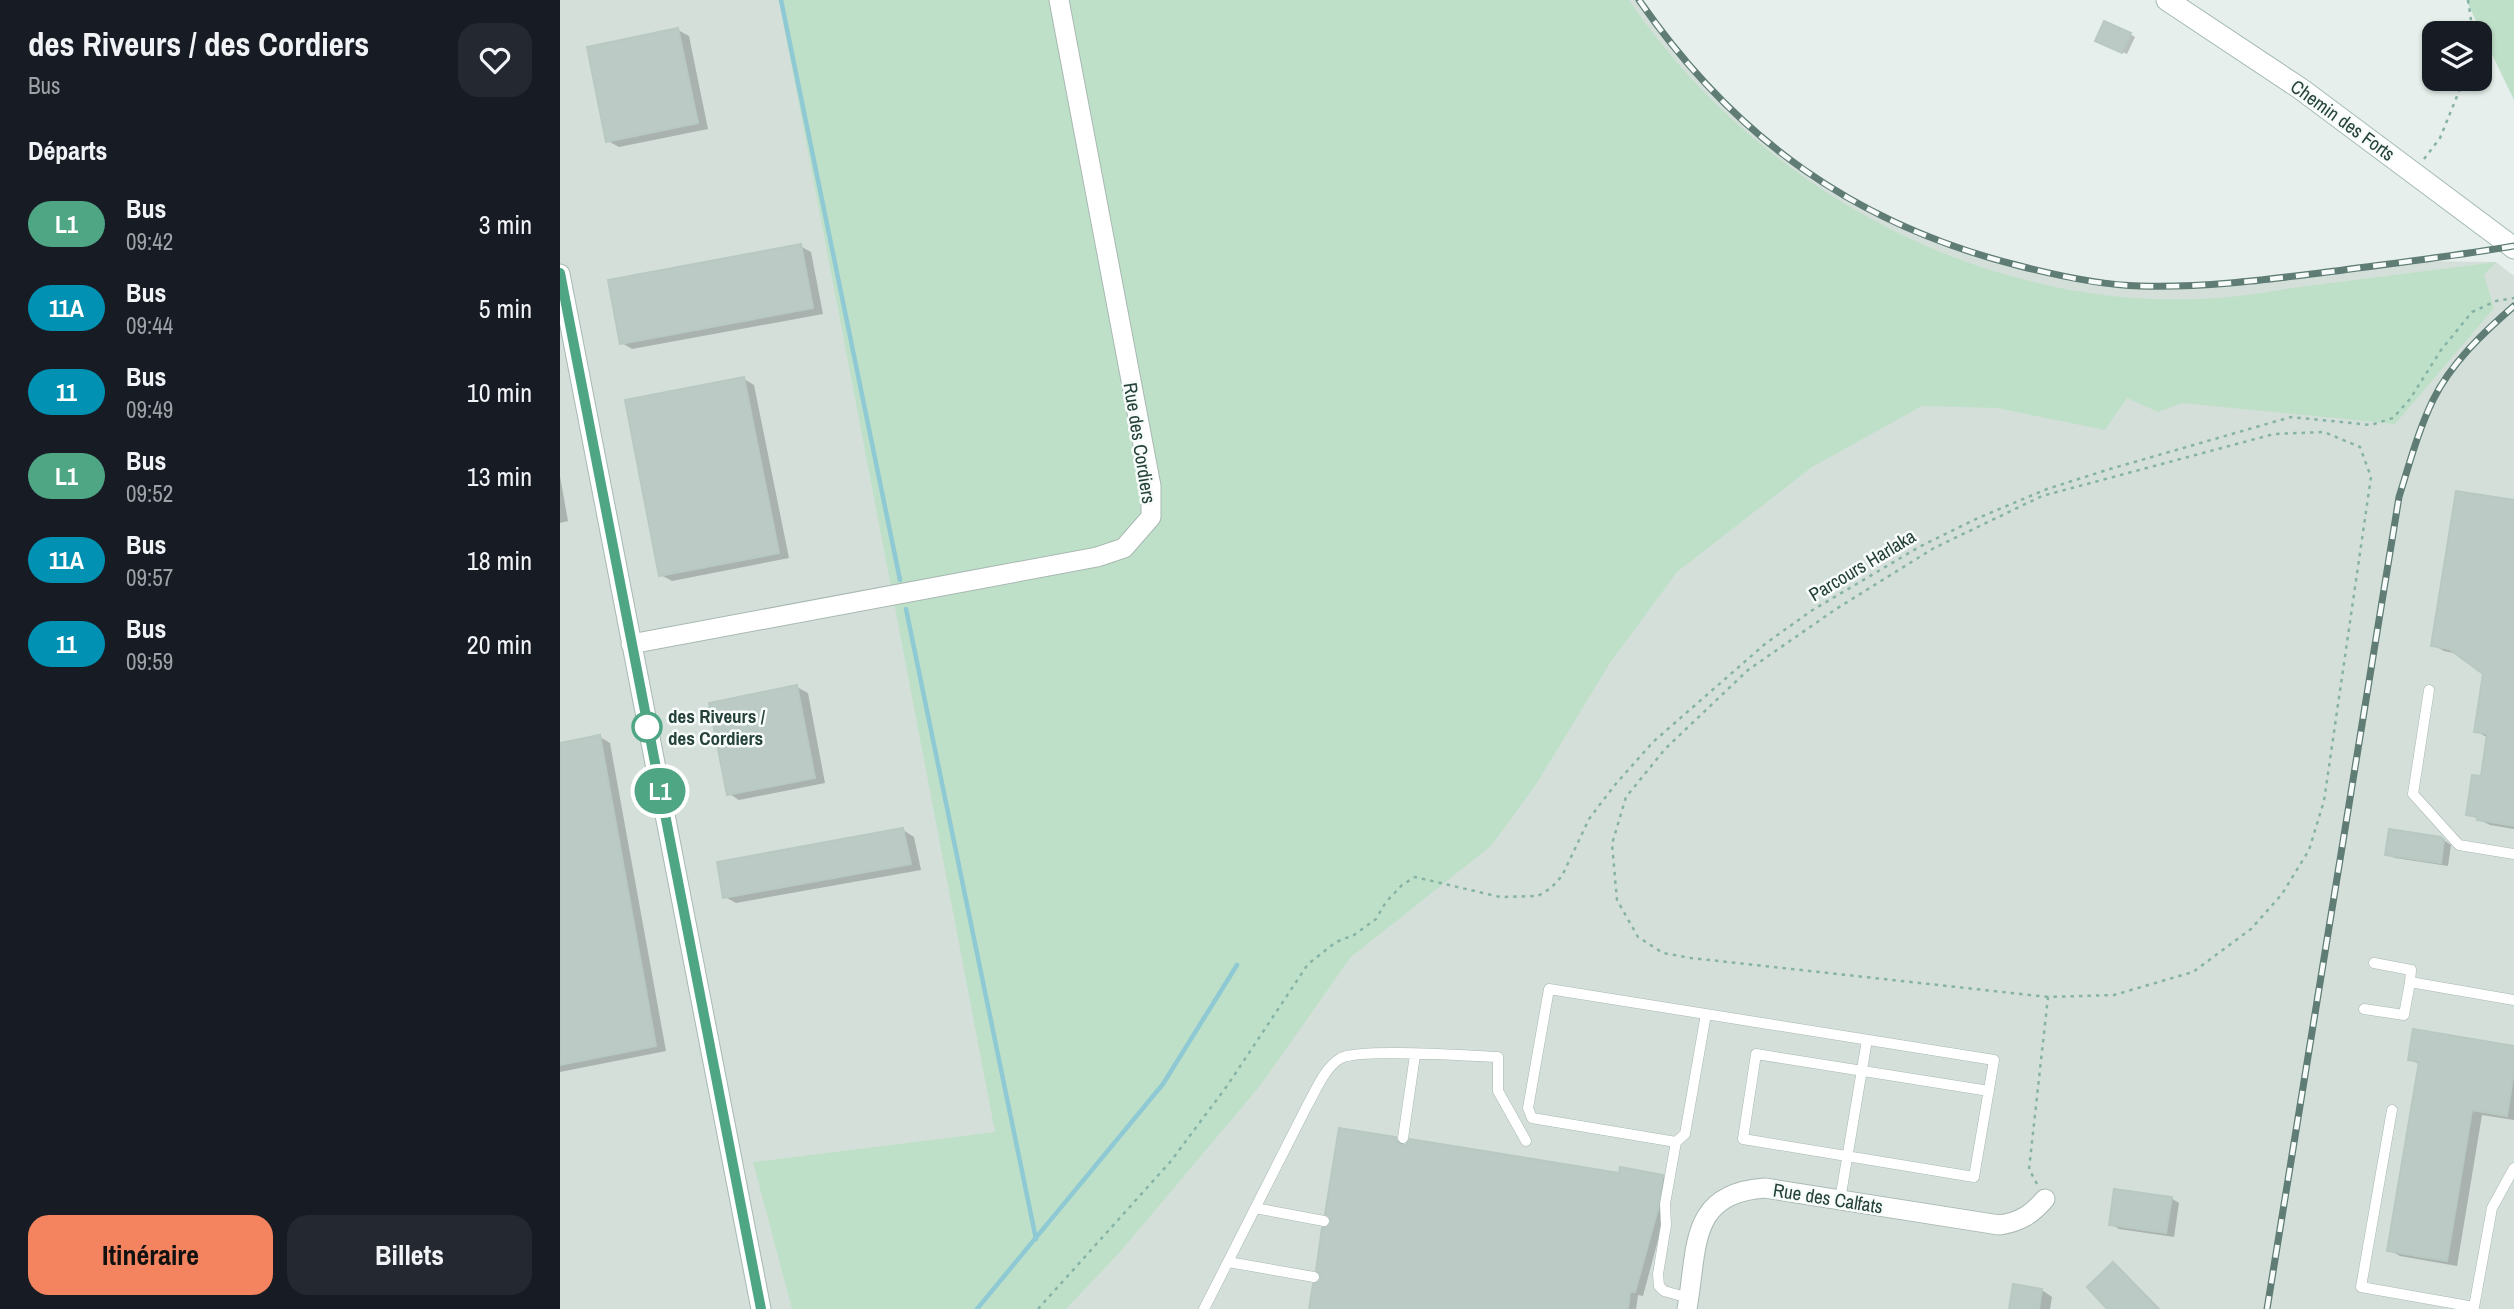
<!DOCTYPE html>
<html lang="fr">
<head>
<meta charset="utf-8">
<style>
  body { margin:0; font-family:"Archivo Narrow",sans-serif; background:#242831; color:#f1f3f6; height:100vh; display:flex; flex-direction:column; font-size:26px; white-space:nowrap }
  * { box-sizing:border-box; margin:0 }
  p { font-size:23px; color:#9ea1a6 }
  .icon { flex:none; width:38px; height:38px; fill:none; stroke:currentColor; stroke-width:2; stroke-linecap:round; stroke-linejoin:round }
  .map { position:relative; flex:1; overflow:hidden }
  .drawer { display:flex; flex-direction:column; background:#171b24; width:560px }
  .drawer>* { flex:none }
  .badge { padding:0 14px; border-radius:23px; font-size:24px; line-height:46px }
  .fabs { position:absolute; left:1862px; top:21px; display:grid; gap:14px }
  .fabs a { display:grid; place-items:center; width:70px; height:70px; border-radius:14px; background:#171b24; box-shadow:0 2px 5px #0004; font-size:35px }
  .map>.badge { position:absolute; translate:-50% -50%; box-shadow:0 0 0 4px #fff }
  h2 { padding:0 28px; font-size:26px; line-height:63px }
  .round { display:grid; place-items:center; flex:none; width:74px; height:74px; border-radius:21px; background:#242831 }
  .overview { display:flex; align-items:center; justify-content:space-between; height:119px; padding:0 28px }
  h1 { font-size:33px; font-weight:800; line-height:52px }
  .cta { display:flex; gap:14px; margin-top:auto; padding:14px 28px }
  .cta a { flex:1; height:80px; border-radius:21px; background:#f4845f; color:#111; font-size:28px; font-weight:800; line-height:80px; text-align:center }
  .cta a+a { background:#242831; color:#f1f3f6 }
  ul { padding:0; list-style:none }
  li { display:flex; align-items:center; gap:21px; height:84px; padding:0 28px }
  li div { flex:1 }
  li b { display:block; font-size:26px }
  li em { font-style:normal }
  li .badge { min-width:77px; font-weight:700; text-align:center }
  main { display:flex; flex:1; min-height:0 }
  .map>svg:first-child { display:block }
  .built { fill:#d4dfda }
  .green { fill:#bfe0c8 }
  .shadow { fill:#0003 }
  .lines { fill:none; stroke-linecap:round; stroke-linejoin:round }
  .stream { stroke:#8ec9d4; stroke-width:4.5 }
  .building { fill:#bbcac4; stroke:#b8c9c2; stroke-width:2 }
  .lane-casing { stroke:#a8b8b2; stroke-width:11 }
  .street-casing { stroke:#a8b8b2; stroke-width:21 }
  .secondary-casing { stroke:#a4bbb3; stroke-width:23 }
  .path { stroke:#86b3a5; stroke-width:2.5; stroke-dasharray:3.5 5; stroke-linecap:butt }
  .lane { stroke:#fff; stroke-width:10 }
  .street { stroke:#fff; stroke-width:19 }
  .secondary { stroke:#fff; stroke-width:21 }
  .rail-casing { stroke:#5f7d75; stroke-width:7 }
  .rail { stroke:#f7fbf9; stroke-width:4.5; stroke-dasharray:13; stroke-linecap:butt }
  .line-casing { stroke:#fff; stroke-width:16 }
  .line { stroke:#4ea685; stroke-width:10 }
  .stop-dot { fill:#fff; stroke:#4ea685; stroke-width:3.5 }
  .labels { text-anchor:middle; stroke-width:5; stroke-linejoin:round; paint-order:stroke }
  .street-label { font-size:19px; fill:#24423a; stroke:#f7fbf9 }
  .stop-label { font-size:19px; font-weight:bold; fill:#24423a; stroke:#f7fbf9; text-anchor:start }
</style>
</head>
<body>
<main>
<section class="drawer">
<div class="overview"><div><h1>des Riveurs / des Cordiers</h1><p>Bus</p></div><a class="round"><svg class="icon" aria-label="heart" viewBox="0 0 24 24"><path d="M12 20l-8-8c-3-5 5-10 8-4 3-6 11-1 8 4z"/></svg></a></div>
<h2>Départs</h2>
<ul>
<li><span class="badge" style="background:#4ea685;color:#fff">L1</span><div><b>Bus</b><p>09:42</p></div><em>3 min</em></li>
<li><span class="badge" style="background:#0091b3;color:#fff">11A</span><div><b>Bus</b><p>09:44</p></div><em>5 min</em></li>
<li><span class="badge" style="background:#0091b3;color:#fff">11</span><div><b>Bus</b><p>09:49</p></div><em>10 min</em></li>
<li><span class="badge" style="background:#4ea685;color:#fff">L1</span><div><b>Bus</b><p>09:52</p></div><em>13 min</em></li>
<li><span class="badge" style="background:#0091b3;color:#fff">11A</span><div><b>Bus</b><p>09:57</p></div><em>18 min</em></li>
<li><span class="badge" style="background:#0091b3;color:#fff">11</span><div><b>Bus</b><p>09:59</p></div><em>20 min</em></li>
</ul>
<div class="cta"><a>Itinéraire</a><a>Billets</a></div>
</section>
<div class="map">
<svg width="1954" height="1309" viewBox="0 0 1954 1309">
  <rect width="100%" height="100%" fill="#e6efeb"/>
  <path class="built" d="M0,0H1079L1102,33L1134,73L1170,110L1234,164L1275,191L1316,214L1366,237L1421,257L1532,281L1579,286L1640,285L1704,280L1847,261L1936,262L1954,276V1309H0Z"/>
  <path class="green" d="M219,0H1069C1198,189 1425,314 1657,298C1687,296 1717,290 1747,286C1810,278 1873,270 1936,262L1924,275L1934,308L1835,424L1622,403L1598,412L1567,398L1545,430L1437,408L1362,406L1252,467L1117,572L1050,663L975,786L931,846L791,957L699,1087L560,1252L506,1309H232L193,1162L435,1132Z
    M1906,0H1954V100Z"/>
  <path class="shadow" d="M118,30L129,36L148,129L59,147L48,141Z
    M1570,34L1575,37L1567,54L1542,43Z
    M240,246L251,252L263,314L72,349L62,343Z
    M184,379L194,385L229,558L112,581L101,575Z
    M0,476L8,521L0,523Z
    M1954,502V829L1930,825L1908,814L1922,778L1928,738L1916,731L1925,673L1898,654L1884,651L1873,645Z
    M237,687L248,693L265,783L179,800L168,793Z
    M40,737L50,743L106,1051L0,1072V745Z
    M343,830L354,837L361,870L176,903L165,897Z
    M1881,838L1891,845L1888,866L1835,858L1827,854Z
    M1954,1048V1120L1922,1115L1897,1266L1840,1256L1829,1250L1860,1065L1850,1059Z
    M835,1139L843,1143L844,1147L1061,1175L1102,1176L1110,1181L1105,1214L1083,1296L1078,1295L1076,1309H751L760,1284L770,1228Z
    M1611,1198L1619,1203L1614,1237L1559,1229L1551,1224Z
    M1553,1264L1561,1269L1600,1309H1550Z
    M1482,1290L1492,1297L1490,1309H1451Z"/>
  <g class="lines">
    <path class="stream" d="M221,0L340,580
      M346,609L476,1239
      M417,1309L603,1084L677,965"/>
  </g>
  <path class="building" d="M1544,21L1571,33L1562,53L1535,41Z
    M118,28L138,123L46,142L27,47Z
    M241,244L253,308L60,344L48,280Z
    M184,377L219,553L99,576L65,400Z
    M1896,491L1954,500V826L1917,820L1918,817L1906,815L1912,775L1921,776L1927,734L1914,732L1923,674L1889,649L1871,646Z
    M237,685L255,778L167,795L149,703Z
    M40,735L96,1046L0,1065V743Z
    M343,828L351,864L163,898L157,862Z
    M1829,829L1881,837L1884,840L1881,863L1825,855Z
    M1853,1029L1954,1046V1071L1947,1116L1912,1110L1887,1261L1827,1251L1859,1062L1848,1060Z
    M779,1128L836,1137V1141L841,1145H846L850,1139L1059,1173L1060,1167L1103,1175L1098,1209L1075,1292H1070L1068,1309H749L753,1284L759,1282L761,1278L756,1270L762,1228L769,1226L771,1222L769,1216L765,1214Z
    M1554,1189L1612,1197L1606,1233L1549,1225Z
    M1553,1262L1598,1309H1547L1527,1287Z
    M1453,1284L1482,1289L1479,1309H1449Z"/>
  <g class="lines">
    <defs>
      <path id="lane" d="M1869,690L1853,794L1899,845L1954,854
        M1814,963L1851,970L1850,982
        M1804,1009L1844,1015L1850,982L1954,1000
        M1832,1110L1801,1287L1914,1307L1932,1208L1954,1168
        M843,1138L855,1055
        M1116,1142L1125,1134L1146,1014
        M1280,1200L1307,1040
        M695,1208L764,1221
        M668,1262L754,1277
        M1129,1298L1104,1291L1099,1286L1098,1274L1106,1225L1105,1204L1116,1142L972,1118L968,1108L989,989L1434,1060L1414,1177L1183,1139L1196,1054L1429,1091
        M644,1309L747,1106C756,1090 765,1067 781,1058C800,1048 910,1056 938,1057V1091L966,1141"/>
      <path id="street" d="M0,274L201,1309
        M71,644L537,557L564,548L591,517V486L499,0
        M1127,1309C1138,1248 1128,1193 1205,1188L1439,1225C1460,1222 1471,1215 1485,1199"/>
      <path id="secondary" d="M1607,0L1741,89L1954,248"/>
    </defs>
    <use href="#lane" class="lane-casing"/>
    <use href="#street" class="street-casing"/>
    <use href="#secondary" class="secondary-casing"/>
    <path class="path" d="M1908,0L1911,20L1910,33
      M1864,159L1880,138L1904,79
      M1477,1184L1469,1169L1488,997L1554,995L1633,972L1691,929L1722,894L1749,850L1764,801L1811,477L1800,447L1764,432L1714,434L1482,496L1374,548L1276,609L1188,670L1105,749L1066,797L1052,844L1057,900L1078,937L1103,953L1131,958L1488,997
      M478,1309L611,1161L667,1086L748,964L776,942L794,935L816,919L826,902L842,885L855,877L940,897L978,896L991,888L1002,876L1029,819L1054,786L1093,742L1205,644L1251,611L1359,547L1418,518L1487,489L1550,469L1731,417L1811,425L1833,418L1850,399L1881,350L1912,312L1936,301L1954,298"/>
    <use href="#lane" class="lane"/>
    <use href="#street" class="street"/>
    <use href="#secondary" class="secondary"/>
    <defs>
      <path id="rail" d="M1079,0C1175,139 1296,225 1460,266C1499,276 1540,285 1580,286C1646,288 1711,279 1776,271C1835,263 1895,256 1954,246
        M1707,1309L1839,497C1849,465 1858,431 1873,400C1891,363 1924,332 1954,306"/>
    </defs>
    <use href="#rail" class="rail-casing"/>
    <use href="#rail" class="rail"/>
  </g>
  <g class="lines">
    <defs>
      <path id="line" d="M0,273L201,1309"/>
    </defs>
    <use href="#line" class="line-casing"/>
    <use href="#line" class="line"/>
  </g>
  <circle class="stop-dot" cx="87" cy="727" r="14"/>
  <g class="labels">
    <g class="street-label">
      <text transform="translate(1783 120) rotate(36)" y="7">Chemin des Forts</text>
      <text transform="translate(580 443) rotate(81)" y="7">Rue des Cordiers</text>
      <text transform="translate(1302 565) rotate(-31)" y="7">Parcours Harlaka</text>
      <text transform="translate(1268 1198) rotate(9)" y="7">Rue des Calfats</text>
    </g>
    <g class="stop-label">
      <text x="108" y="723">des Riveurs /<tspan x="108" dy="22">des Cordiers</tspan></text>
    </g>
  </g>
</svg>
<div class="fabs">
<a><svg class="icon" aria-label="layers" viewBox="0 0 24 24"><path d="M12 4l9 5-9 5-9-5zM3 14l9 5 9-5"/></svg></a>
</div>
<b class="badge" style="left:100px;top:791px;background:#4ea685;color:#fff">L1</b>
</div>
</main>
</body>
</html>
